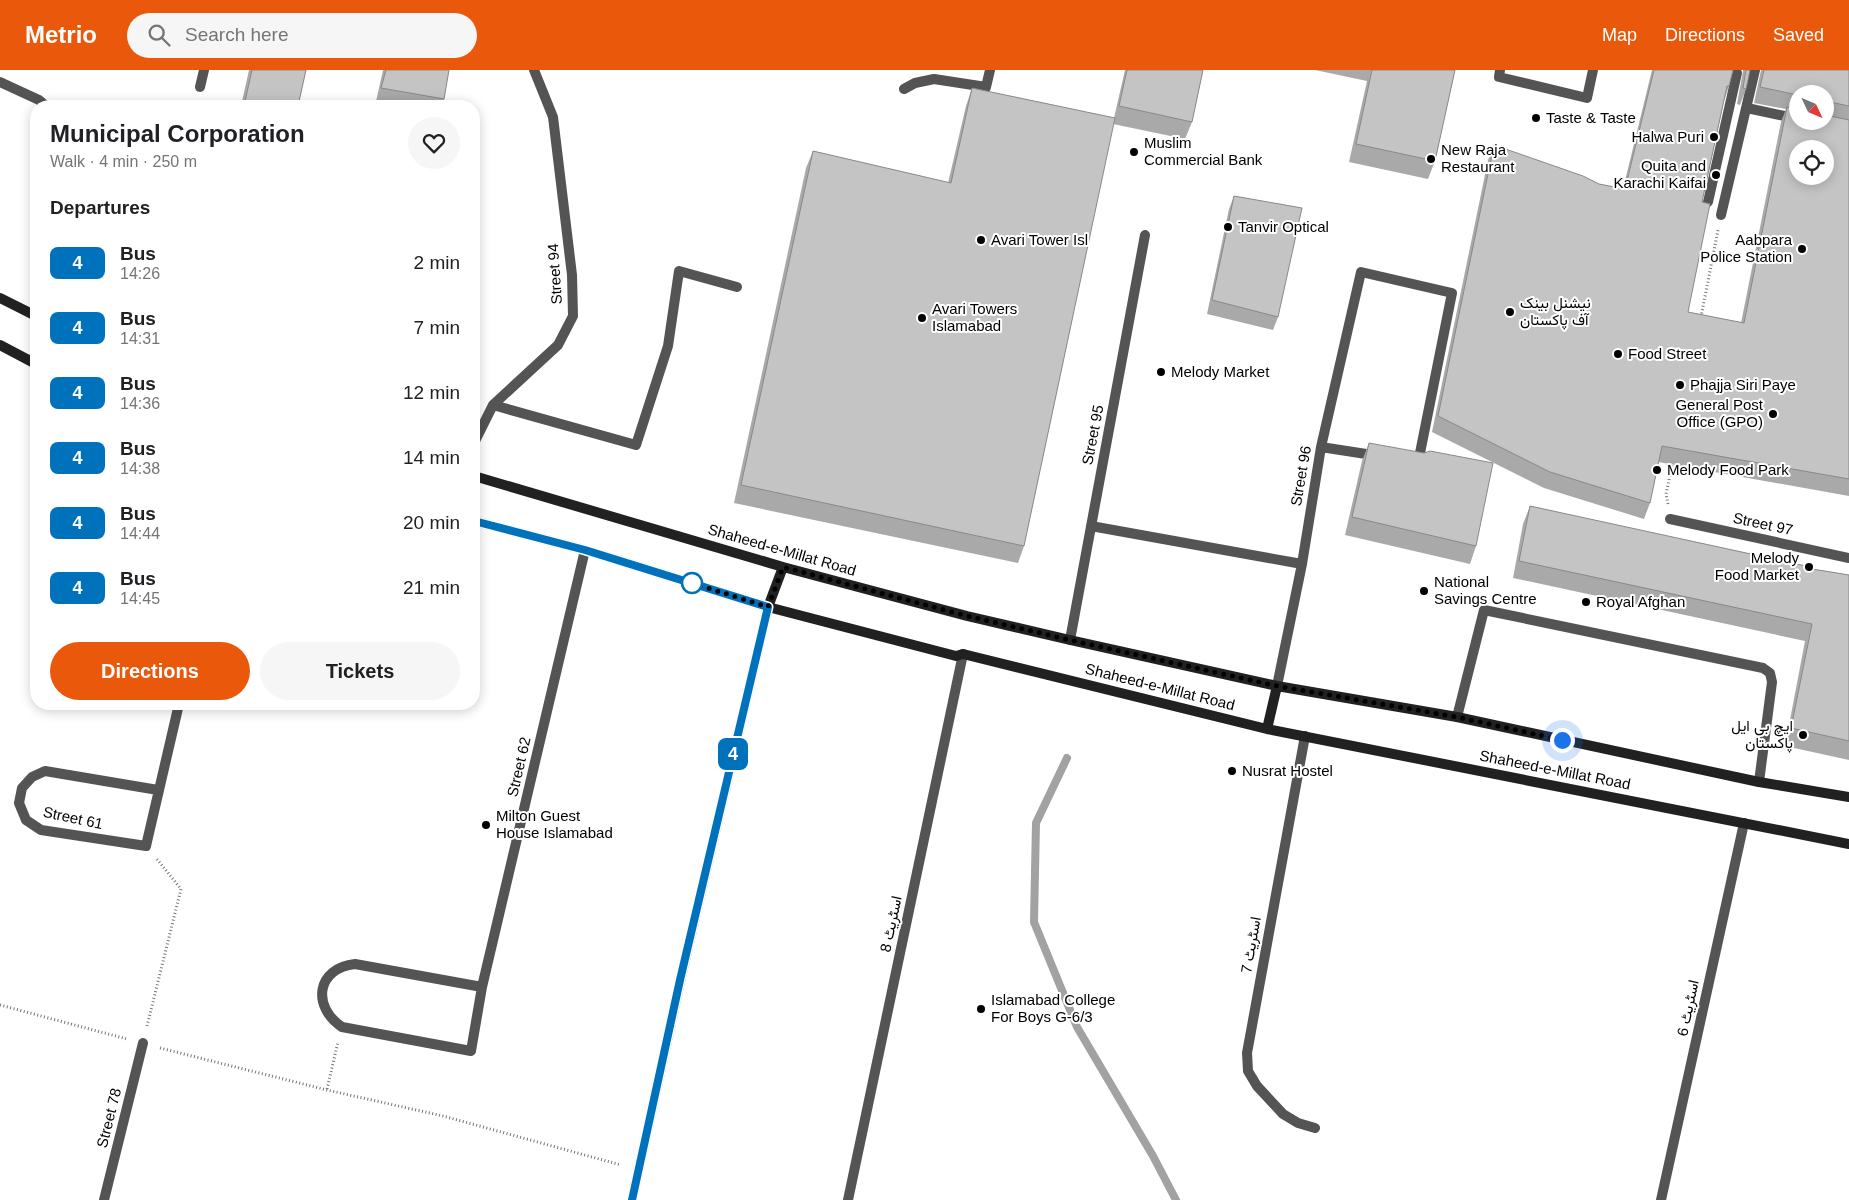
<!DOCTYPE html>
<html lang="en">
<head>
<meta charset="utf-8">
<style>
  body { margin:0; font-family:Helvetica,Vazirmatn,sans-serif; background:#f6f6f6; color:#202124; height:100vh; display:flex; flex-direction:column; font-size:19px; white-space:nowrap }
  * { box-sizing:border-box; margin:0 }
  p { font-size:16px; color:#757577 }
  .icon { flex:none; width:28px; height:28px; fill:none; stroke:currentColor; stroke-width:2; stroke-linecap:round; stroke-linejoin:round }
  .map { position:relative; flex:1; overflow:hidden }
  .sheet { position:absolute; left:30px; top:30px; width:450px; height:610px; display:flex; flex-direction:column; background:#fff; border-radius:20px; box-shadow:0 2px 12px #0003 }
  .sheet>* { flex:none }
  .badge { padding:0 10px; border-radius:8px; font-size:18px; line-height:32px }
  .needle { width:32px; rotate:134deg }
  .fabs { position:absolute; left:1789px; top:15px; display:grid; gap:10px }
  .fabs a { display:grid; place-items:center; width:45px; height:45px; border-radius:50%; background:#fff; box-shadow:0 2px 12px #0003; font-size:25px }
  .you { position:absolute; width:25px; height:25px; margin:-12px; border:4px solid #fff; border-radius:50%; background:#1a73e8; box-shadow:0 0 0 8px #1a73e833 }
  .map>.badge { position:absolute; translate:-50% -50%; box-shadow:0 0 0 2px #fff }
  h2 { padding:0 20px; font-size:19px; line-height:45px }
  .round { display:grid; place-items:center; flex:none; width:52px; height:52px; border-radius:26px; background:#f6f6f6 }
  .headline { display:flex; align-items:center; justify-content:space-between; height:85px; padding:0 20px }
  h1 { font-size:24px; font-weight:600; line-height:38px }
  .button { display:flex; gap:10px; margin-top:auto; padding:10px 20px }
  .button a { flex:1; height:58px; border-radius:30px; background:#ea580c; color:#fff; font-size:20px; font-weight:600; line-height:58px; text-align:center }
  .button a+a { background:#f6f6f6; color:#202124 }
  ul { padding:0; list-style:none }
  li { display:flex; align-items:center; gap:15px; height:65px; padding:0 20px }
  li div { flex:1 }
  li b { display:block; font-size:19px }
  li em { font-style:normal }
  li .badge { min-width:55px; font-weight:700; text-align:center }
  header { display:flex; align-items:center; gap:30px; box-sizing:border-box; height:70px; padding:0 25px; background:#ea580c; color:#fff }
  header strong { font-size:24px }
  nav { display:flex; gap:28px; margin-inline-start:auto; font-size:18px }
  .search { width:350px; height:45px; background:#f6f6f6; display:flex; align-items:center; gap:12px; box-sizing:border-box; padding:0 18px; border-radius:28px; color:#757577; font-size:19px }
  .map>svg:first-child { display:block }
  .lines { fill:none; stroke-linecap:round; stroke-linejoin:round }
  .stream { stroke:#a2a2a2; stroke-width:8 }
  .path { stroke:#767676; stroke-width:3; stroke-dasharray:1 2.5; stroke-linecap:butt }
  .lane { stroke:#545454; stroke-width:10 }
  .street { stroke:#545454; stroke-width:10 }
  .secondary { stroke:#212121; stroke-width:10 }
  .wall { fill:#a9a9a9; fill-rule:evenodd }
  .building { fill:#c4c4c4; stroke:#898989; fill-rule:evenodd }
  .line-casing { stroke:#fff; stroke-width:11 }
  .line { stroke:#0072bc; stroke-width:8 }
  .walk { stroke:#000; stroke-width:5; stroke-dasharray:0 9 }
  .poi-dot { fill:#000; stroke:#fff; stroke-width:2 }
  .stop-dot { fill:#fff; stroke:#0072bc; stroke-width:2.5 }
  .labels { text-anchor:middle; stroke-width:4; stroke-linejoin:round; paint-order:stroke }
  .poi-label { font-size:15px; fill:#000; stroke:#fff; text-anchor:start }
  .street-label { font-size:15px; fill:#000; stroke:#fff }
</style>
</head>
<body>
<header>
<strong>Metrio</strong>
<div class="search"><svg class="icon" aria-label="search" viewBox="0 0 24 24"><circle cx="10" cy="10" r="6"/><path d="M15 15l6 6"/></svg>Search here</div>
<nav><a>Map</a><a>Directions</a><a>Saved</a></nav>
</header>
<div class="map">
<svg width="1849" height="1130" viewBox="0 0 1849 1130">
  <rect width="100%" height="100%" fill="#fff"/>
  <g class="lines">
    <path class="stream" d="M1067,688L1036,753L1034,852L1077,957L1153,1086L1176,1130"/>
    <path class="path" d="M1701,247L1718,160
      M1668,434L1666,424L1673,391
      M0,935L127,969
      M147,956L181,819L156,788
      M160,978L327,1020L443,1046L621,1095
      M327,1019L338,972"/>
    <path class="lane" d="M1500,0L1499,7L1587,28L1593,0
      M904,19L915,13L934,9L986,17L990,0
      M1747,38L1798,49
      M1708,132L1737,3L1724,0
      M1721,145L1755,0
      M1321,377L1379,386
      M1670,449L1849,488
      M1091,456L1302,494
      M1070,570L1145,165
      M1277,616L1302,494L1321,377L1361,202L1452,223L1418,393
      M1457,647L1484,540L1763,598L1770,603L1772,612L1759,712"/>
    <path class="street" d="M0,12L39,30L46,36
      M200,17L204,0
      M493,335L636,375L668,276L679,201L737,217
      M474,373L493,335L558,275L573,246L572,205L553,47L534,0
      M1305,666L1247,983L1248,1001L1257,1016L1283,1044L1298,1053L1315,1058
      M158,720L45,701L32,707L22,718L19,733L26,750L41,760L146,776L179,634
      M482,917L355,894C317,898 311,936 342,957L471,981L482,917L585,480
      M104,1130L143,973
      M848,1130L963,584
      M1661,1130L1744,753"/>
    <path class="secondary" d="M0,228L36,246
      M0,275L36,294
      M474,406L783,497L967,546L1070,570L1277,616L1457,647L1759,712L1849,727
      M474,451L585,480L768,537L956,586L963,584L1267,659L1849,774
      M1267,659L1277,616
      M632,1130L680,911L768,537L783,497"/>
  </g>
  <path class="wall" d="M249,0H306L298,36H241Z
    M383,0H449L444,29L441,36H375Z
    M1125,0H1203L1192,52L1185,69L1113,54L1024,476L1018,493L734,433L806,98L813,81L948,113L966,36L972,18L1114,48Z
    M1315,0H1455L1435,91L1428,109L1349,92L1367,11Z
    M1652,0H1733L1729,16L1724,31L1702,132L1688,242L1741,253L1781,52L1786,39L1754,33L1761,0H1849V426L1658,392L1650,433L1644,449L1544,418L1432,362L1488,90L1494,75L1599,114L1623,119ZM1798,24H1825V51H1798Z
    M1743,0H1750L1746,19L1740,35L1737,34L1743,1Z
    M1234,126L1278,247L1273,260L1207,244L1229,139Z
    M1369,373L1476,476L1470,494L1345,465L1362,391Z
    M1530,436L1806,498L1849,505V690L1785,676L1805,571L1513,508L1523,454Z"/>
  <path class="building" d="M252,0H306L298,36H244Z
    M386,0H449L444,29L381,18Z
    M1127,0H1203L1192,52L1119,36Z
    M1372,0H1455L1435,91L1356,74Z
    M1654,0H1733L1729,16H1727L1702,132L1710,134L1688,242L1744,253L1787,37L1798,39V51H1825V45L1849,50V409L1662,376L1650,433L1550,402L1438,346L1494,75L1583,106L1599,114L1625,119ZM1798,79H1825V106H1798Z
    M1746,0H1750L1746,19L1743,18Z
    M1764,0H1849V36L1825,31V24H1798V25L1760,17Z
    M972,18L1115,48L1024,476L741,415L813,81L951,113Z
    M1234,126L1302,138L1278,247L1212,230Z
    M1369,373L1424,383L1430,381L1493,393L1476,476L1352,447Z
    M1530,436L1806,496V498L1849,505V671L1791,658L1812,554L1519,491Z"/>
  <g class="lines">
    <defs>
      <path id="line" d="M474,451L585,480L768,537L680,910L632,1130"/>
    </defs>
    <use href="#line" class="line-casing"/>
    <use href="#line" class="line"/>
    <path class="walk" d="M692,513L768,537L783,497L967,546L1070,570L1277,616L1457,647L1562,670"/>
  </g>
  <g class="poi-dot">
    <circle cx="1536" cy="48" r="5"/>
    <circle cx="1714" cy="67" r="5"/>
    <circle cx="1134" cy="82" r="5"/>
    <circle cx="1431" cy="89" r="5"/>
    <circle cx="1716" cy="105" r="5"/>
    <circle cx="1228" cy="157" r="5"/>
    <circle cx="981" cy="170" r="5"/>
    <circle cx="1802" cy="179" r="5"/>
    <circle cx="1510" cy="242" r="5"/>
    <circle cx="922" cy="248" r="5"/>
    <circle cx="1618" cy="284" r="5"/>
    <circle cx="1161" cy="302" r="5"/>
    <circle cx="1680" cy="315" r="5"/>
    <circle cx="1773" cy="344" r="5"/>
    <circle cx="1657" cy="400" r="5"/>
    <circle cx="1809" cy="497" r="5"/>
    <circle cx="1424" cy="521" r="5"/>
    <circle cx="1586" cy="532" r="5"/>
    <circle cx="1803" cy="665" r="5"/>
    <circle cx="1232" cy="701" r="5"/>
    <circle cx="486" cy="755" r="5"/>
    <circle cx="981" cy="939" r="5"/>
  </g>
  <circle class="stop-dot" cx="692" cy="513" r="10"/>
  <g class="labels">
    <g class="poi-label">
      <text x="1546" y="53">Taste &amp; Taste</text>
      <text x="1704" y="72" text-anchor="end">Halwa Puri</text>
      <text x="1144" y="78">Muslim<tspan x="1144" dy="17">Commercial Bank</tspan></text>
      <text x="1441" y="85">New Raja<tspan x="1441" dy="17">Restaurant</tspan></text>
      <text x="1706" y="101" text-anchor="end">Quita and<tspan x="1706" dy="17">Karachi Kaifai</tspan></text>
      <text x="1238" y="162">Tanvir Optical</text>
      <text x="991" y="175">Avari Tower Isl</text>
      <text x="1792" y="175" text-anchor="end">Aabpara<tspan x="1792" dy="17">Police Station</tspan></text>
      <text x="1520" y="238">نیشنل بینک<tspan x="1520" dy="17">آف پاکستان</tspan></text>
      <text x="932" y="244">Avari Towers<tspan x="932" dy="17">Islamabad</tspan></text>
      <text x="1628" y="289">Food Street</text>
      <text x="1171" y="307">Melody Market</text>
      <text x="1690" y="320">Phajja Siri Paye</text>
      <text x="1763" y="340" text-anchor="end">General Post<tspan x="1763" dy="17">Office (GPO)</tspan></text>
      <text x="1667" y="405">Melody Food Park</text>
      <text x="1799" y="493" text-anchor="end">Melody<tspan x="1799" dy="17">Food Market</tspan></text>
      <text x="1434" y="517">National<tspan x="1434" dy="17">Savings Centre</tspan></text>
      <text x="1596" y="537">Royal Afghan</text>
      <text x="1793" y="661" text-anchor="end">ایچ بی ایل<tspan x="1793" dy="17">پاکستان</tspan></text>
      <text x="1242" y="706">Nusrat Hostel</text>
      <text x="496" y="751">Milton Guest<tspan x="496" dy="17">House Islamabad</tspan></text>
      <text x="991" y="935">Islamabad College<tspan x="991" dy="17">For Boys G-6/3</tspan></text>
    </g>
    <g class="street-label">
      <text transform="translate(555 204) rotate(-94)" y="5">Street 94</text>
      <text transform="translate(1093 365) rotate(-79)" y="5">Street 95</text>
      <text transform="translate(1301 406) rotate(-80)" y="5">Street 96</text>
      <text transform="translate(1763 454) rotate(12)" y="5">Street 97</text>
      <text transform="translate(782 480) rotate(16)" y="5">Shaheed-e-Millat Road</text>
      <text transform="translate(1160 617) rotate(14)" y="5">Shaheed-e-Millat Road</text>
      <text transform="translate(519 697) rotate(-77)" y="5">Street 62</text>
      <text transform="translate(1555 700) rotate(11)" y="5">Shaheed-e-Millat Road</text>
      <text transform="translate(73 748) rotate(12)" y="5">Street 61</text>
      <text transform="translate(891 854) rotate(-78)" y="5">اسٹریٹ 8</text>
      <text transform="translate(1251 875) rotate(-80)" y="5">اسٹریٹ 7</text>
      <text transform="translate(1688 938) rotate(-78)" y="5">اسٹریٹ 6</text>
      <text transform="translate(109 1048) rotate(-76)" y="5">Street 78</text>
    </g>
  </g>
</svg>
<div class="fabs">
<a><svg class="needle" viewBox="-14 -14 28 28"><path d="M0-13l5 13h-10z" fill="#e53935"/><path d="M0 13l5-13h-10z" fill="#757577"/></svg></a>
<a><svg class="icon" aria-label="locate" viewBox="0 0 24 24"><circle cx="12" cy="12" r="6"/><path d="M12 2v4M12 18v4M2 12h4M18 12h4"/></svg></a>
</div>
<div class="you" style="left:1562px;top:670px"></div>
<b class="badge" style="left:733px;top:684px;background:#0072bc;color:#fff">4</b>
<section class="sheet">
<div class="headline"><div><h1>Municipal Corporation</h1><p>Walk · 4 min · 250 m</p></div><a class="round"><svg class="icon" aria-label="heart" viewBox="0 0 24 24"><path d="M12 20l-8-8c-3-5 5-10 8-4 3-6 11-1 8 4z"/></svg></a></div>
<h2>Departures</h2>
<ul>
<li><span class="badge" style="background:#0072bc;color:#fff">4</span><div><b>Bus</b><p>14:26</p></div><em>2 min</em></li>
<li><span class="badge" style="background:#0072bc;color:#fff">4</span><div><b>Bus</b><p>14:31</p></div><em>7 min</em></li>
<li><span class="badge" style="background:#0072bc;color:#fff">4</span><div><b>Bus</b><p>14:36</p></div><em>12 min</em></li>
<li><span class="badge" style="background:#0072bc;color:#fff">4</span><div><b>Bus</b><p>14:38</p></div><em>14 min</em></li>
<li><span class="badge" style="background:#0072bc;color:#fff">4</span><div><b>Bus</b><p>14:44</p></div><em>20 min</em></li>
<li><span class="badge" style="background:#0072bc;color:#fff">4</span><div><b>Bus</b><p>14:45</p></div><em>21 min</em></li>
</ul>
<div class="button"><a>Directions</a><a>Tickets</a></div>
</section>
</div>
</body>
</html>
